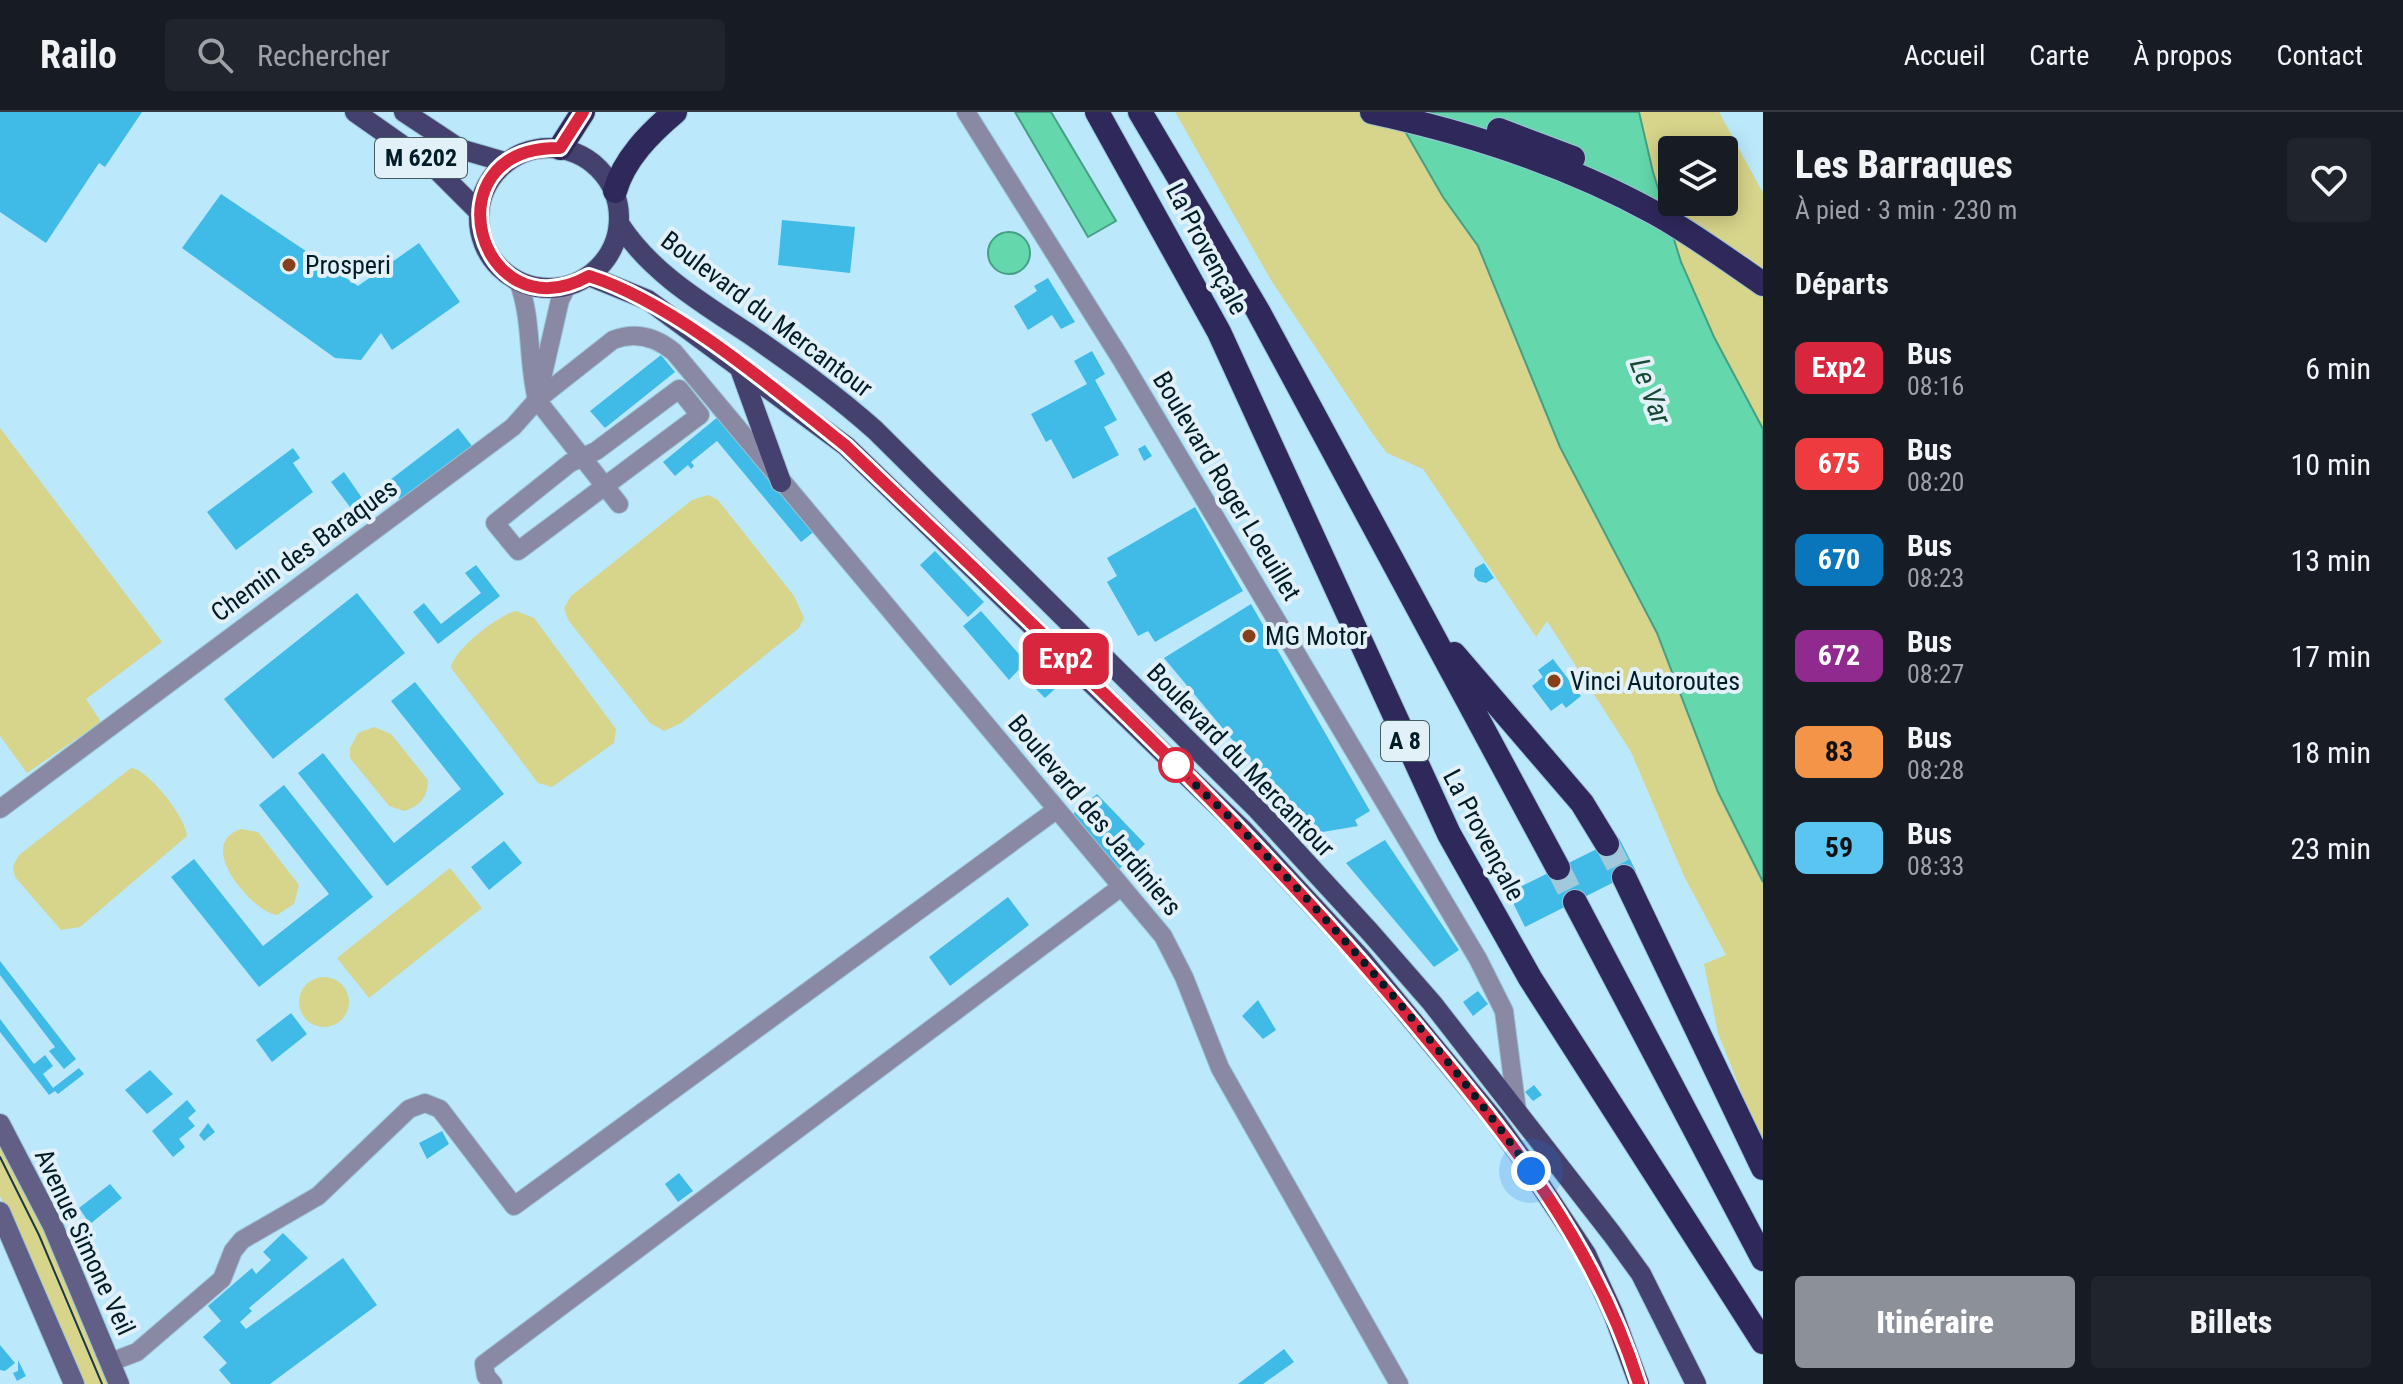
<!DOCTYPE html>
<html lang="fr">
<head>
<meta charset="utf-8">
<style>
  body { margin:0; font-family:"Roboto Condensed",sans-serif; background:#20242c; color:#f1f3f6; height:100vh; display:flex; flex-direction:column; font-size:30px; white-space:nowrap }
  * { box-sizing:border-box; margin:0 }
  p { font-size:26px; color:#9ea1a6 }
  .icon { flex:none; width:44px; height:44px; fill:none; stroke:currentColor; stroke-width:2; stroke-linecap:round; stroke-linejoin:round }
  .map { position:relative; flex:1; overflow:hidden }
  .sheet { display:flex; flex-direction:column; background:#171b24; width:640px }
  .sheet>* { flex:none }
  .badge { padding:0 16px; border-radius:12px; font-size:28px; line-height:52px }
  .tools { position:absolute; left:1658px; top:24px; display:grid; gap:16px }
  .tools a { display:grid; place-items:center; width:80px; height:80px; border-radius:8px; background:#171b24; box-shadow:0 4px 20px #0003; font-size:40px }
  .you { position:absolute; width:40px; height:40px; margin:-20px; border:6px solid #fff; border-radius:50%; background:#1a73e8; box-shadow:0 0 0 12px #1a73e833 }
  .map>.badge { position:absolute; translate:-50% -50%; box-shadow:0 0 0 4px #fff }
  h2 { padding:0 32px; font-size:30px; line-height:72px }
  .round { display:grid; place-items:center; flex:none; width:84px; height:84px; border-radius:8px; background:#20242c }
  .head { display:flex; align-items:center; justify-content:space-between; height:136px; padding:0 32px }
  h1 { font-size:38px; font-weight:800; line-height:60px }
  .primary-button { display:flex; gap:16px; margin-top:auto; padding:16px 32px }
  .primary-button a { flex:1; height:92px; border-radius:8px; background:#8c9099; color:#fff; font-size:32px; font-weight:800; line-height:92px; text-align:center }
  .primary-button a+a { background:#20242c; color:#f1f3f6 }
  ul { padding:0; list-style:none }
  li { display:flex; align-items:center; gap:24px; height:96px; padding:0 32px }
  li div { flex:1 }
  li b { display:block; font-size:30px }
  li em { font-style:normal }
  li .badge { min-width:88px; font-weight:700; text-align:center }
  header { display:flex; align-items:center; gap:48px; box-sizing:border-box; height:112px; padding:0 40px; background:#171b24; border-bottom:2px solid #363941 }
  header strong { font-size:38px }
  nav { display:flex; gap:44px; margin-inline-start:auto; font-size:28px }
  .search { width:560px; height:72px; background:#20242c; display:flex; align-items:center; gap:20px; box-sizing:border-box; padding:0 28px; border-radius:8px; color:#9ea1a6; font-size:30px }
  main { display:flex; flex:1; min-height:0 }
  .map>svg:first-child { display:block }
  .green { fill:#d7d48b; fill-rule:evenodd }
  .water { fill:#64d7ac; stroke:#469f84; stroke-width:2 }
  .building { fill:#40bae6 }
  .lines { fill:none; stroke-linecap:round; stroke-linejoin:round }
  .highway-tunnel { stroke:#a0c9dc; stroke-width:24; stroke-dasharray:24 12; stroke-linecap:butt }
  .street-casing { stroke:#9ac3d6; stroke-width:20 }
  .secondary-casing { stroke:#9ac3d6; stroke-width:22 }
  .primary-casing { stroke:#9ac3d6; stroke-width:22 }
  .highway-casing { stroke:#9ac3d6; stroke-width:26 }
  .street { stroke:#8a89a4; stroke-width:18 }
  .secondary { stroke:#615f85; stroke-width:20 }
  .primary { stroke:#45416f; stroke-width:20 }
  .highway { stroke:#2f285b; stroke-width:24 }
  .tram { stroke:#1b3946; stroke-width:2 }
  .line-casing { stroke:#fff; stroke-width:18 }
  .line { stroke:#d7263d; stroke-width:12 }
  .walk { stroke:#001c27; stroke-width:8; stroke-dasharray:0 14.4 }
  .poi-dot { fill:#86411a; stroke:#e2f0f7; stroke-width:3 }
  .stop-dot { fill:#fff; stroke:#d7263d; stroke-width:4 }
  .labels { text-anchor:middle; stroke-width:8; stroke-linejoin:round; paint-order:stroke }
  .shield { fill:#e2f0f7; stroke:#445c65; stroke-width:2 }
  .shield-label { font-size:24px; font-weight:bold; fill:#001c27 }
  .street-label { font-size:26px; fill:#001c27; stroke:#e2f0f7 }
  .poi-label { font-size:26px; fill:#001c27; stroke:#e2f0f7; text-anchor:start }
  .water-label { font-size:28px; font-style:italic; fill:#184937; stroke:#e2f0f7 }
</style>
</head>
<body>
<header>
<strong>Railo</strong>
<div class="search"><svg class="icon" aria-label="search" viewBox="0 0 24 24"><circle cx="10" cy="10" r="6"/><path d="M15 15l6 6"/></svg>Rechercher</div>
<nav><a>Accueil</a><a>Carte</a><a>À propos</a><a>Contact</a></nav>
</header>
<main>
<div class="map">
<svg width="1763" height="1272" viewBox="0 0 1763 1272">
  <rect width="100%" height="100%" fill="#bce8fc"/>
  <path class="green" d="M1175,0H1394L1443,84L1478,134L1560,335L1657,521L1718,680L1763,770V1035L1718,921L1704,852L1726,843L1684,764L1631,640L1547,509L1536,525L1423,357L1387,341L1372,321L1271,168Z
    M1639,0H1719L1763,81V317C1731,254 1694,192 1671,124C1658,83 1649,42 1639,0ZM1672,38H1724V90H1672Z
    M0,316L162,530L86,587L101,610L27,661L0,624Z
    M708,383L718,388L794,484L804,506L799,516L681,611L664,619L650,611L568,508L564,496L571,484L692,388Z
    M516,499L534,506L616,617L614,631L552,675L538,671L451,556C452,539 499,502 516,499Z
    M374,615L391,622L428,668C428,685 420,694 404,699L389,694L350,646V636L358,621Z
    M131,656C148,657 187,707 187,724L80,815L61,818L15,765L13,754L19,743Z
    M241,717L258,720L299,773L294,792L277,803C256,802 192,733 241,717Z
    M450,756L482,796L369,886L337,846Z
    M299 890a25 25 0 1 1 50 0a25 25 0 1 1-50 0Z
    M0,1028L48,1119L111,1272H83L0,1084Z"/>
  <path class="water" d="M1015,0H1051L1116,109L1088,125Z
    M1394,0H1639L1653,60L1681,150L1714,225L1763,317V770L1718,680L1657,521L1560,335L1478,134L1443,85Z
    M988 141a21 21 0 1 1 42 0a21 21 0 1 1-42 0Z"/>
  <path class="building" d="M0,0H142L105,55L99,51L46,131L0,100Z
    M221,82L358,174L419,131L460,190L392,238L381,221L361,248L335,246L182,136Z
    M782,108L855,115L850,161L778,153Z
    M1048,166L1075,210L1061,217L1052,203L1028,218L1014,194L1037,179L1034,174Z
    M1092,239L1105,262L1095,268L1117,308L1104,315L1119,343L1073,367L1051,327L1046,330L1031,302L1087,272L1074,249Z
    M661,243L675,260L605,316L590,299Z
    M719,304L816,418L801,430L717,329L691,350L694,354L691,357L688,353L675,364L663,350Z
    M458,316L472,334L400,388L386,371Z
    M1145,333L1152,344L1144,349L1138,337Z
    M293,336L300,346L293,351L313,380L236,438L207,400Z
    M344,360L371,399L360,408L331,370Z
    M1195,395L1243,479L1155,530L1148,519L1138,524L1107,470L1117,464L1107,446Z
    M935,439L984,490L968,505L920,453Z
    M1484,451L1494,466L1486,471L1478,469L1474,464L1475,456Z
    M476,453L500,484L438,532L413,500L424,491L441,512L481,481L465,461Z
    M357,481L405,541L273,647L224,587Z
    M1251,492L1370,699L1355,708L1358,714L1311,722L1164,546Z
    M981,499L1026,550L1009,568L963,514Z
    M1553,547L1581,584L1566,596L1562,591L1551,599L1532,574L1543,565L1538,558Z
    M1045,561L1058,574L1045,586L1032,573Z
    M415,570L504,682L387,774L298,661L323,641L394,731L461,677L391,589Z
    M284,673L373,785L259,875L171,765L194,747L263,834L329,782L259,693Z
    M1097,682L1145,732L1117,759L1069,705Z
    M1619,726L1636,759L1525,815L1508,781Z
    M1385,728L1459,838L1434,855L1346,751Z
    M504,729L522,751L489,778L471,755Z
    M1008,785L1029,813L950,874L929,845Z
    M0,849L76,947L64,957L49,939L55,935L0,863Z
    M1478,879L1488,892L1473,904L1463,890Z
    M1258,888L1276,918L1263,927L1242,904Z
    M291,901L307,922L272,950L256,928Z
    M0,907L34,952L45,943L53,954L43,962L53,976L79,956L84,962L58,982L55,979L49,983L0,920Z
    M150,958L173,982L147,1002L125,978Z
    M1534,973L1542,983L1533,989L1525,980Z
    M187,988L196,999L188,1006L195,1014L179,1027L185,1035L173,1045L152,1019Z
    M208,1011L215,1020L204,1029L199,1023Z
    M442,1019L449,1032L427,1047L419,1031Z
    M679,1061L693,1079L678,1090L665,1072Z
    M110,1072L122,1086L90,1112L79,1096Z
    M283,1121L308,1146L249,1196L252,1199L240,1210L246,1217L343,1146L377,1193L270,1272H231L219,1258L227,1251L203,1225L221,1209L208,1194L252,1156L256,1162L271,1148L263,1140Z
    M0,1233L15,1251L5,1259L0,1258Z
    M1284,1237L1294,1250L1263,1272H1238Z
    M18,1248L26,1264L17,1269L13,1261L18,1259Z"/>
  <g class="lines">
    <path class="highway-tunnel" d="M1607,732L1624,765
      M1558,756L1575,790"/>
    <defs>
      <path id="street" d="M966,0L1121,247L1478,847L1504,899L1517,999
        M518,169C533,208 527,248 537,288L619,392
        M679,277L700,303L518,439L495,411L570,351L596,339Z
        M537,288L560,188L567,174
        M0,697L513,315L537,288L613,228C636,219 656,225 674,240L1163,824L1184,865L1220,956L1399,1272
        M111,1250L137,1240L222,1167L233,1139L242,1128L318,1084L409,997L425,991L440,997L514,1094L1056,698
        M493,1272L486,1264L484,1252L1121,775"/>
      <path id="secondary" d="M0,1012L53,1114L119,1272
        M0,1100L74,1272"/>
      <path id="primary" d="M355,0L436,57L479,100
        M404,0L460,37L505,50
        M479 106a70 70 0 1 1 140 0a70 70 0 1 1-140 0Z
        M620,113C652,162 704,192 752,224C795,254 836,283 875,318L1257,697L1370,820L1432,891L1612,1122L1641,1162L1696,1272
        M589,164L648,188L846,334L1245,720L1361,846L1496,1010L1531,1059L1586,1142L1613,1201L1639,1272
        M738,251L781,370"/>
      <path id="highway" d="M1097,0L1219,220L1449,722L1530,866L1763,1230
        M1140,0L1258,199L1558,756
        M1372,0C1469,21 1568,53 1655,101C1693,122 1728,148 1763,172
        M1499,18L1573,46
        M560,36L583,0
        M615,79C624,47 650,21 675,0
        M1454,542L1582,691L1607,732
        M1624,765L1763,1056
        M1575,790L1763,1147"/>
    </defs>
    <use href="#street" class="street-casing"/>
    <use href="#secondary" class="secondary-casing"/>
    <use href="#primary" class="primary-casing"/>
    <use href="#highway" class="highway-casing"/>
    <use href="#street" class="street"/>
    <use href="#secondary" class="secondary"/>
    <use href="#primary" class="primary"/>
    <use href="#highway" class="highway"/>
    <path class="tram" d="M0,1045L39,1123L102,1272"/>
  </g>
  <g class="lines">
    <defs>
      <path id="line" d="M583,0L560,36C426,34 478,225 589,164C675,191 774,277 846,334C1043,524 1247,708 1421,920C1513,1031 1595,1132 1639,1272"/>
    </defs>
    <use href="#line" class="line-casing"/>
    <use href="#line" class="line"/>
    <path class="walk" d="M1176,653C1198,677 1224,698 1246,722C1347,828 1445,939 1531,1059"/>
  </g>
  <g class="poi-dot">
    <circle cx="289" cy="153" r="8"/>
    <circle cx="1249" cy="524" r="8"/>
    <circle cx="1554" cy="569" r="8"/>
  </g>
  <circle class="stop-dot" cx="1176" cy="653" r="16"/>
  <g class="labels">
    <g class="shield">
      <rect x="375" y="26" width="92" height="40" rx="6"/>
      <rect x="1381" y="609" width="48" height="40" rx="6"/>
    </g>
    <g class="shield-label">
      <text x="421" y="54">M 6202</text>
      <text x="1405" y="637">A 8</text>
    </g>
    <g class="street-label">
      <text transform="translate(1207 137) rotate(62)" y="9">La Provençale</text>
      <text transform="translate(767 202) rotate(37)" y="9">Boulevard du Mercantour</text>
      <text transform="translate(1227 374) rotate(59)" y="9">Boulevard Roger Loeuillet</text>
      <text transform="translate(304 438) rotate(-36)" y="9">Chemin des Baraques</text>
      <text transform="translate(1241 648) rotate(46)" y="9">Boulevard du Mercantour</text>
      <text transform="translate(1095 703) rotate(50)" y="9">Boulevard des Jardiniers</text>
      <text transform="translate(1484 723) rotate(62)" y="9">La Provençale</text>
      <text transform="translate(85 1130) rotate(65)" y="9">Avenue Simone Veil</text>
    </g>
    <g class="poi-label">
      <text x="305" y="162">Prosperi</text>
      <text x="1265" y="533">MG Motor</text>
      <text x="1570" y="578">Vinci Autoroutes</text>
    </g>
    <g class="water-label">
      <text transform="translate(1651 279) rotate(69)" y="10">Le Var</text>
    </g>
  </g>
</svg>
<div class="tools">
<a><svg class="icon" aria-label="layers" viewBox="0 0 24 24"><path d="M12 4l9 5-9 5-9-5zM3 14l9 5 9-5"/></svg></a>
</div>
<div class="you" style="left:1531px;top:1059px"></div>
<b class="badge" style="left:1066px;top:547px;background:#d7263d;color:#fff">Exp2</b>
</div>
<section class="sheet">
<div class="head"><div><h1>Les Barraques</h1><p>À pied · 3 min · 230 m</p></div><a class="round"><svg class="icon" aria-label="heart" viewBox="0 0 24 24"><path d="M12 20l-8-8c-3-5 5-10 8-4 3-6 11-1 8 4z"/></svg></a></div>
<h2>Départs</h2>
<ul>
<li><span class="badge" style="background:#d7263d;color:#fff">Exp2</span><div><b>Bus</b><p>08:16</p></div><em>6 min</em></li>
<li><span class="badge" style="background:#ee3b3f;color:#fff">675</span><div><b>Bus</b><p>08:20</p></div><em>10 min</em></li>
<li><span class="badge" style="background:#0976bc;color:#fff">670</span><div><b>Bus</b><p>08:23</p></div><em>13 min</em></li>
<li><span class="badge" style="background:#902a8f;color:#fff">672</span><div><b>Bus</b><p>08:27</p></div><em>17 min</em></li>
<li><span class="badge" style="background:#f39449;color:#111">83</span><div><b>Bus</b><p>08:28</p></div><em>18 min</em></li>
<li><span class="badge" style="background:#5bc5f2;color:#111">59</span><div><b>Bus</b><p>08:33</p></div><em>23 min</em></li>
</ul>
<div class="primary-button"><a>Itinéraire</a><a>Billets</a></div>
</section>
</main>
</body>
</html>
